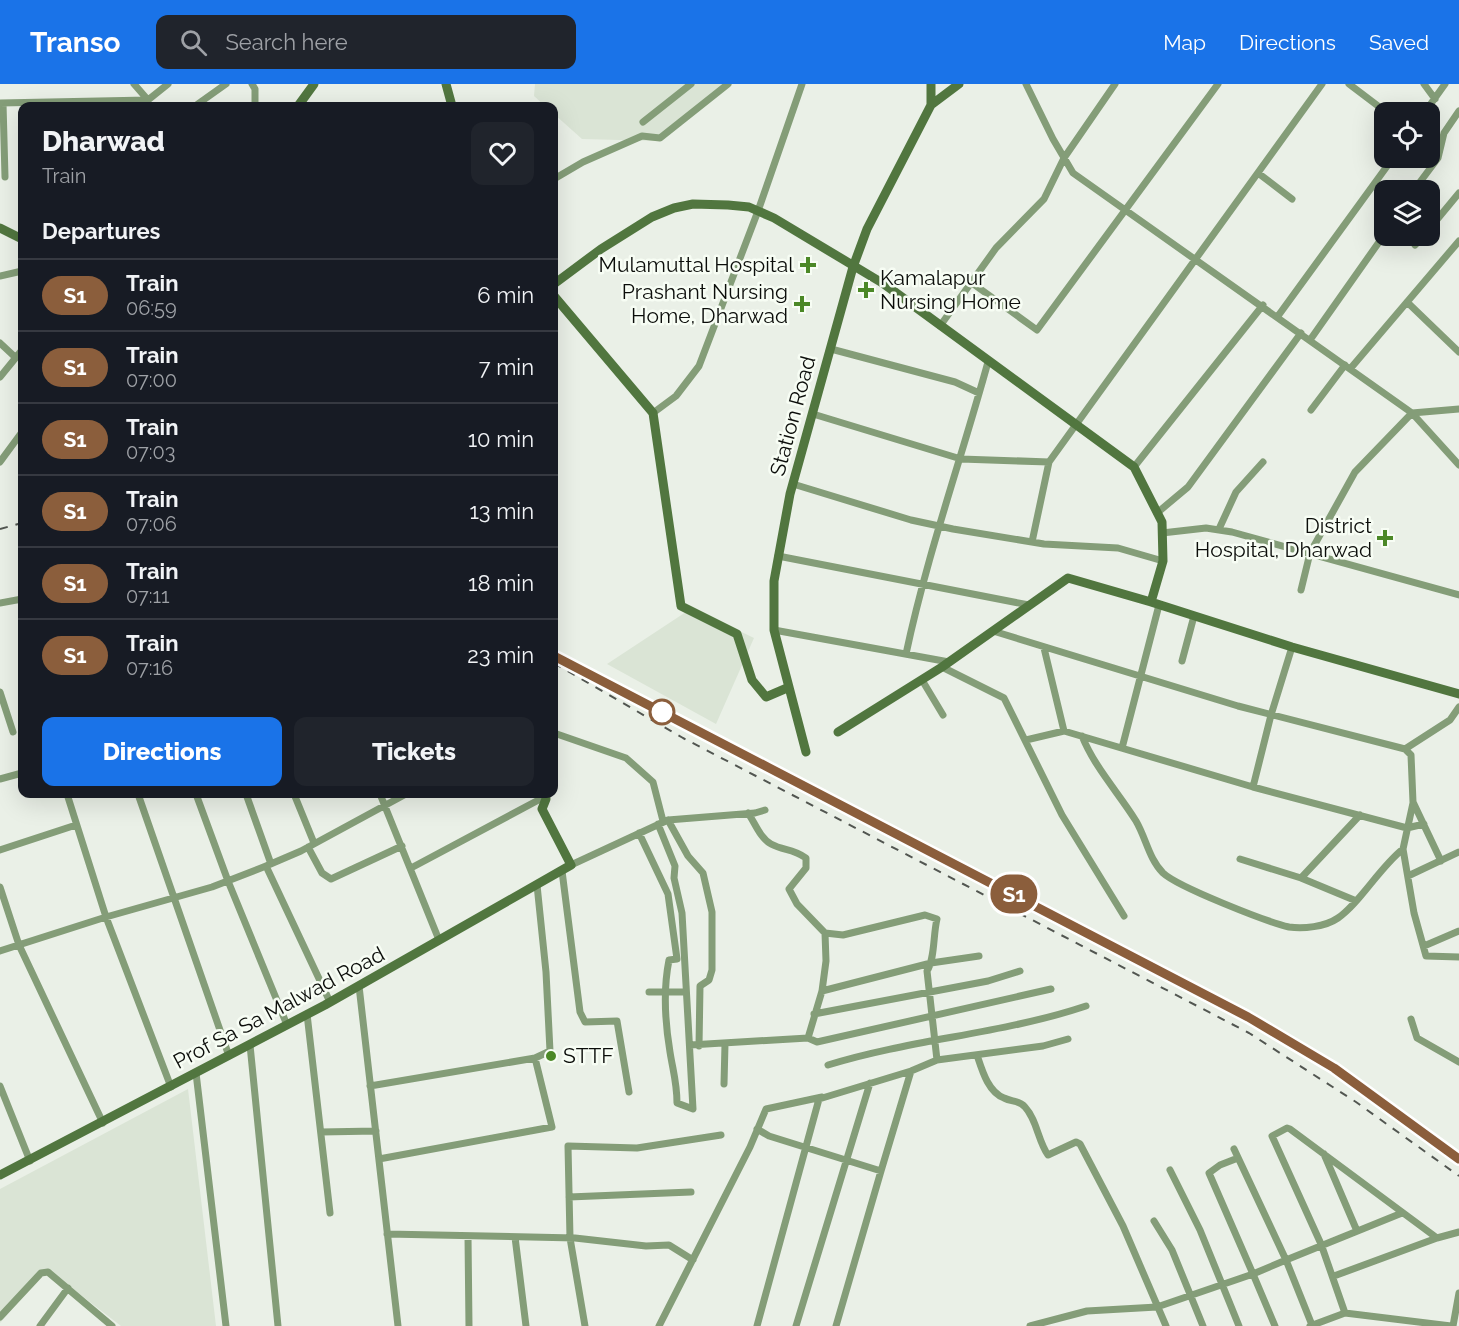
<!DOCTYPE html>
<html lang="en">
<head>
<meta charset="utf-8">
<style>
  body { margin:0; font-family:Raleway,sans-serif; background:#20242c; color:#f1f3f6; height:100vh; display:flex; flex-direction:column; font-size:22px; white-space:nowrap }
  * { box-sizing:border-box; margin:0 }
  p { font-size:20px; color:#9ea1a6 }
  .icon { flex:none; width:33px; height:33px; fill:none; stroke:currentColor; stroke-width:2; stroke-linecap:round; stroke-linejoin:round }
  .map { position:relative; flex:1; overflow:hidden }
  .side { position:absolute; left:18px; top:18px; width:540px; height:696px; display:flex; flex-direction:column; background:#171b24; border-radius:12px; box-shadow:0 6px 24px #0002 }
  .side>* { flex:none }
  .badge { padding:0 12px; border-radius:20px; font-size:21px; line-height:39px }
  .fabs { position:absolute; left:1374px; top:18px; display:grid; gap:12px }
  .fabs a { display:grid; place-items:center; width:66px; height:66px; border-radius:12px; background:#171b24; box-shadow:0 6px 24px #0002; font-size:30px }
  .map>.badge { position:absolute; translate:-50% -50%; box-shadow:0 0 0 3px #fff }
  h2 { padding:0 24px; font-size:22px; line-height:54px }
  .round { display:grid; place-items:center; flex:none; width:63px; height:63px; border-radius:12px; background:#20242c }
  .headline { display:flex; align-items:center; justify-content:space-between; height:102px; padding:0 24px }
  h1 { font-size:28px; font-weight:800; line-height:45px }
  .primary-button { display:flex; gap:12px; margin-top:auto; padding:12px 24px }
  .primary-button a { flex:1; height:69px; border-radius:12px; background:#1a73e8; color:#fff; font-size:24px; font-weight:800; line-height:69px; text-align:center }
  .primary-button a+a { background:#20242c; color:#f1f3f6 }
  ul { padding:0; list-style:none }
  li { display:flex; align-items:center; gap:18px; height:72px; padding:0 24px; border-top:2px solid #363941 }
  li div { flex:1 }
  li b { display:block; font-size:22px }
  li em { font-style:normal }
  li .badge { min-width:66px; font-weight:700; text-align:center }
  header { display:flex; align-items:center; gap:36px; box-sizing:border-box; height:84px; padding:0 30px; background:#1a73e8; color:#fff }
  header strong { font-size:28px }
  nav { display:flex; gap:33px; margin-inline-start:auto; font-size:21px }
  .search { width:420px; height:54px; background:#20242c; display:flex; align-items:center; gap:15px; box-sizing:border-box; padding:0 21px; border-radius:12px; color:#9ea1a6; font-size:22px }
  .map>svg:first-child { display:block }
  .built { fill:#dae4d5 }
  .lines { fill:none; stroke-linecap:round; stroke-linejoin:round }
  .street { stroke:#849d78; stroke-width:7 }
  .secondary { stroke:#51763f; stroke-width:9 }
  .rail { stroke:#525651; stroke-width:2; stroke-dasharray:8 8; stroke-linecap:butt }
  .line-casing { stroke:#fff; stroke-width:14 }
  .line { stroke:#8b5e3c; stroke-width:9 }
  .poi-dot { fill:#4b8826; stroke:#f7fdf4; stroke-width:2 }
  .stop-dot { fill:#fff; stroke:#8b5e3c; stroke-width:3 }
  .labels { text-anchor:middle; stroke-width:5; stroke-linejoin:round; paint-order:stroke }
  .poi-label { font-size:21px; fill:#0b0d0a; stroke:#f7fdf4; text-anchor:end }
  .street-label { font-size:21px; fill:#0b0d0a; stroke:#f7fdf4 }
</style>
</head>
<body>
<header>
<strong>Transo</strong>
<div class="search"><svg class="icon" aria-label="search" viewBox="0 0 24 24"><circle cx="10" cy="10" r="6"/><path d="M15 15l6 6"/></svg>Search here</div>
<nav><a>Map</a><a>Directions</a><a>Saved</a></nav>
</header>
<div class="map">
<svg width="1459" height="1242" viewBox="0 0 1459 1242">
  <rect width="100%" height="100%" fill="#eaf0e7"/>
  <path class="built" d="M535,0H728L657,57L582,55L554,30V22H545L534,12Z
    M692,524L754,554L716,640L607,580Z
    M188,1005L216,1242H121L47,1185L0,1239V1105Z"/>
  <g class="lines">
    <path class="street" d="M134,0L148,16L147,22
      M252,0L255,5V22
      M1026,0L1053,55L1073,89L1412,329L1459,381
      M1349,0L1386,28
      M1424,0L1435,15
      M0,19L148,16L168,0
      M3,19L5,93
      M195,22L226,0
      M1425,28L1445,0
      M643,38L691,0
      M1258,89L1292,115
      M554,95L583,78L642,52L660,54L728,0
      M1414,106L1438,74L1444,49L1459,27
      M1430,144L1459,109
      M1415,161L1424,152
      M0,192L22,187
      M972,199L1037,246L1218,0
      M1407,218L1459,268
      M1278,232L1393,74
      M940,242L996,164L1044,115L1064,74L1115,0
      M1310,256L1384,151
      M0,259L15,273
      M831,265L955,298L979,309
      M1350,285L1459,157
      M0,293L22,266
      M1311,326L1345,281
      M653,329L676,312L699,282L758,127L802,0
      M813,330L961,375L1049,378
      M0,378L22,348
      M1134,383L1263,221
      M793,400L911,436L953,445L1044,460L1118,464L1163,477
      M1157,429L1188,403L1301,249
      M1219,445L1236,408L1263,378
      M1162,449L1206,444L1232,448L1459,511
      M1032,458L1049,378L1322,0
      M778,472L1029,521
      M1301,506L1310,469L1355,388L1412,329L1459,325
      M0,519L22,515
      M774,546L949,578
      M993,547L1238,622L1405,665L1411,671L1413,718L1441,777
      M1044,564L1064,647
      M906,570C927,471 961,376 988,278
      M1182,577L1194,532
      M942,583L1004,614L1062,731L1124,832
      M922,596L943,631
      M0,608L13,648
      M554,649L626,674L653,698L663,737
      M1082,652C1095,684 1118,708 1136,737C1146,754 1149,775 1163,789C1178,803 1267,838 1289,843C1303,845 1325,843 1338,834C1359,820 1380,783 1403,765
      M1026,656L1064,647L1253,703L1407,744L1424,740
      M1122,664L1159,521
      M1405,665L1450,636L1459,623
      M0,695L22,689
      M1253,703L1271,631L1292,563
      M67,710L106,833L171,1003
      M138,710L229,972
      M196,710L228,797L287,941
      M246,710L271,780
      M294,710L314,759
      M380,710L439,856
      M1413,719L1403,765L1414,829L1426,872L1459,873
      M668,736L688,772L703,789L712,828V886L709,896L700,902L699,962
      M639,749L668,810L677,875L669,876C663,906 665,938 670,968C673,987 677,999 677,1019L693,1025L682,829L674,794L675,782L658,740
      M308,763L322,789L331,795L402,762
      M0,766L76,741
      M1240,775L1301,794L1354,816
      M571,781L668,736L755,729L765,726
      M266,782L330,918
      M411,784L546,712
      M562,787L580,928L585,938L617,937L629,1008
      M1408,792L1459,768
      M1301,794L1360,731
      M0,803L19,861L103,1039
      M825,849L843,851L925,831L937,835C933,851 935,875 927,887L937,976
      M1424,862L1459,847
      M0,867L106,833L212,803L266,782L301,767L406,710
      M359,902L398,1242
      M822,907L931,879L979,872
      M649,908H685
      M307,930L330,1129
      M814,930L988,897L1020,887
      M1411,935L1417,954L1459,978
      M808,954L817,958L1051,905
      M250,961L278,1242
      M690,961L808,954L822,907L826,877L825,849L797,820L789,805L806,784V774C792,764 784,767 771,760C760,754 755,739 748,729
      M977,971C982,986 988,1008 1004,1014C1012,1018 1019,1016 1025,1023C1037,1036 1038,1057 1048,1071L1076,1058L1080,1060L1123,1142L1166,1242
      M535,974L550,967L546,888L537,801
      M828,981C912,955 1002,950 1086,922
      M196,989L226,1242
      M724,1000L725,960
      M0,1002L30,1077
      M370,1002L535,974L552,1043L379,1075
      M757,1045L769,1052L881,1087L911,987
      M321,1048L376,1047
      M1234,1065L1286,1176L1402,1129
      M1324,1070L1357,1147
      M1170,1086L1200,1146L1239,1242
      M569,1113L691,1108
      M1154,1137L1172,1166L1203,1242
      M387,1150L575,1154L646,1162L669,1161L693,1176
      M468,1152L469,1242
      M515,1153L526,1242
      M1334,1192L1437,1154
      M1345,1229L1451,1242
      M0,1233L41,1189L48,1188L112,1242
      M40,1242L68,1204
      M585,1242L570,1154L568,1062L637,1064L721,1051
      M659,1242L750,1063L766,1025L822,1013L819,1015L911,987L937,976L1043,962L1068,955
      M757,1242L819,1015
      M796,1242L870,999
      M836,1242L881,1087
      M1030,1242L1087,1227L1157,1223L1253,1190L1209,1089L1220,1081L1238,1074
      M1275,1242L1253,1190L1286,1176L1312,1241
      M1310,1242L1345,1229L1321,1160L1272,1052L1287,1044L1290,1045L1437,1154L1459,1148
      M1453,1242L1459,1209"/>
    <path class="secondary" d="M446,0L452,22
      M931,21L959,0
      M298,22L314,0
      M0,144L22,155
      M554,200L601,165L652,133L674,124L693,120L728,121L749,123L774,134L884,200L1134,383L1162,438L1163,477L1151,518L1292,563L1459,610
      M554,212L653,329L681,522L737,550L752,596L766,613L787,604
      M838,648L942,583L1068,494L1151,518
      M806,668L774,546V497L790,410L853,183L867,145L931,21V0
      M0,1091L325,921L571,781L542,725L546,715L545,710"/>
    <path class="rail" d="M0,445L22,439
      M554,579L683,654L1249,949L1356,1018L1459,1092
      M598,595L1248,933L1334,984L1459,1075"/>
  </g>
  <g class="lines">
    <defs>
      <path id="line" d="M554,572L1248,933L1334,984L1459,1075"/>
    </defs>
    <use href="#line" class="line-casing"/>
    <use href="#line" class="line"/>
  </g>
  <g class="poi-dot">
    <path d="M805 172h6v6h6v6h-6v6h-6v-6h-6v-6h6z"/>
    <path d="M863 197h6v6h6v6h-6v6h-6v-6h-6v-6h6z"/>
    <path d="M799 211h6v6h6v6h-6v6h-6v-6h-6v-6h6z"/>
    <path d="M1382 445h6v6h6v6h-6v6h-6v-6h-6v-6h6z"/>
    <circle cx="551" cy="972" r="6"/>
  </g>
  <circle class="stop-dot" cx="662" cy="628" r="12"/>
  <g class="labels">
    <g class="poi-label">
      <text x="794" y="188">Mulamuttal Hospital</text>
      <text x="880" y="201" text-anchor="start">Kamalapur<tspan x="880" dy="24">Nursing Home</tspan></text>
      <text x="788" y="215">Prashant Nursing<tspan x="788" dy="24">Home, Dharwad</tspan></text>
      <text x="1372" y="449">District<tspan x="1372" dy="24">Hospital, Dharwad</tspan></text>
      <text x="563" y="979" text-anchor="start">STTF</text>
    </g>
    <g class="street-label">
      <text transform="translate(793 332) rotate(-75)" y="7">Station Road</text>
      <text transform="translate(279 924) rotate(-28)" y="7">Prof Sa Sa Malwad Road</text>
    </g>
  </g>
</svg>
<div class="fabs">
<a><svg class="icon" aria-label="locate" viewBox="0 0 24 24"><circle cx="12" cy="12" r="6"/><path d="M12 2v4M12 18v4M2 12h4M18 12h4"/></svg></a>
<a><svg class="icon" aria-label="layers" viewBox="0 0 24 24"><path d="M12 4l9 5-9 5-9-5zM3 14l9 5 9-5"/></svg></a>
</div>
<b class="badge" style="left:1014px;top:810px;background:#8b5e3c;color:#fff">S1</b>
<section class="side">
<div class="headline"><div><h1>Dharwad</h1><p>Train</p></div><a class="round"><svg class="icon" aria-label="heart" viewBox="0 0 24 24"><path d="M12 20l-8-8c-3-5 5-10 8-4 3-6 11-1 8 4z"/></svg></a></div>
<h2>Departures</h2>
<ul>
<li><span class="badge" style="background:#8b5e3c;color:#fff">S1</span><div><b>Train</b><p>06:59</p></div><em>6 min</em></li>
<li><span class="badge" style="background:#8b5e3c;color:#fff">S1</span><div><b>Train</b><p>07:00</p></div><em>7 min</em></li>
<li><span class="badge" style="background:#8b5e3c;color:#fff">S1</span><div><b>Train</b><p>07:03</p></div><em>10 min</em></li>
<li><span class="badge" style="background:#8b5e3c;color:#fff">S1</span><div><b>Train</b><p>07:06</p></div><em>13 min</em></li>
<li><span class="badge" style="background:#8b5e3c;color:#fff">S1</span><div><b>Train</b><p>07:11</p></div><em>18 min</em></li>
<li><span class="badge" style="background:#8b5e3c;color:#fff">S1</span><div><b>Train</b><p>07:16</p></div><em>23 min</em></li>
</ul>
<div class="primary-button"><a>Directions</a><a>Tickets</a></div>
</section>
</div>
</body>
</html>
